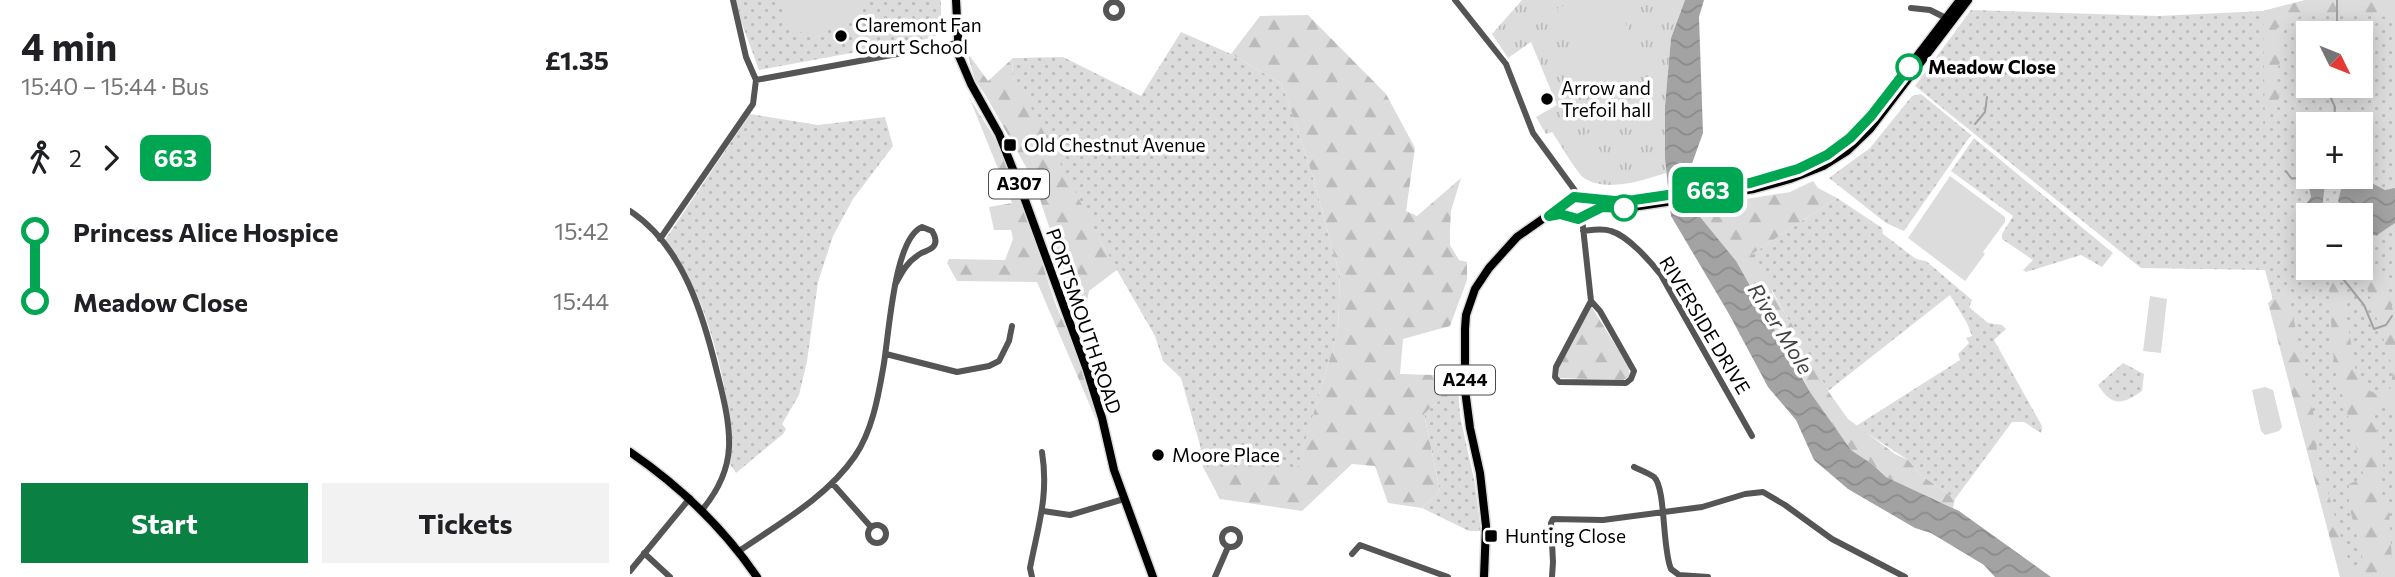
<!DOCTYPE html>
<html lang="en">
<head>
<meta charset="utf-8">
<style>
  body { margin:0; font-family:Commissioner,sans-serif; background:#f2f2f2; color:#202124; height:100vh; display:flex; flex-direction:column; font-size:26px; white-space:nowrap }
  * { box-sizing:border-box; margin:0 }
  p { font-size:23px; color:#757577 }
  .icon { flex:none; width:38px; height:38px; fill:none; stroke:currentColor; stroke-width:2; stroke-linecap:round; stroke-linejoin:round }
  .map { position:relative; flex:1; overflow:hidden }
  .drawer { display:flex; flex-direction:column; background:#fff; width:630px }
  .drawer>* { flex:none }
  .badge { padding:0 14px; border-radius:10px; font-size:24px; line-height:46px }
  .needle { width:46px; rotate:133deg }
  .controls { position:absolute; left:1666px; top:21px; display:grid; gap:14px }
  .controls a { display:grid; place-items:center; width:77px; height:77px; border-radius:0px; background:#fff; box-shadow:0 4px 18px #0003; font-size:35px }
  .map>.badge { position:absolute; translate:-50% -50%; box-shadow:0 0 0 4px #fff }
  .legs { display:flex; align-items:center; gap:10px; height:77px; padding:0 21px; font-size:23px }
  .legs p { margin-inline-start:auto }
  .headline { display:flex; align-items:center; justify-content:space-between; height:119px; padding:0 21px }
  h1 { font-size:38px; font-weight:700; line-height:52px }
  .button { display:flex; gap:14px; margin-top:auto; padding:14px 21px }
  .button a { flex:1; height:80px; border-radius:0px; background:#0b8043; color:#fff; font-size:28px; font-weight:700; line-height:80px; text-align:center }
  .button a+a { background:#f2f2f2; color:#202124 }
  ul { padding:0 21px; list-style:none }
  li { display:flex; align-items:center; gap:24px; height:70px; font-size:26px }
  li i { display:grid; place-items:center; width:10px; height:100%; margin:0 9px; background:currentColor }
  li i::after { content:''; width:18px; height:18px; margin:-9px; border:5px solid; border-radius:50%; background:#fff }
  li p { margin-inline-start:auto }
  li:first-child i { background:linear-gradient(#0000 50%,currentColor 0) }
  li:last-child i { background:linear-gradient(currentColor 50%,#0000 0) }
  main { display:flex; flex:1; min-height:0 }
  .map>svg:first-child { display:block }
  .grass { fill:url(#grass-dots); fill-rule:evenodd }
  .forest { fill:url(#forest-firs) }
  .park { fill:url(#park-tufts) }
  .garden { fill:#dcdcdc }
  .water { fill:url(#water-waves) }
  .lines { fill:none; stroke-linecap:round; stroke-linejoin:round }
  .stream { stroke:#a3a3a3; stroke-width:2 }
  .major-casing { stroke:#dbdbdb; stroke-width:11 }
  .minor { stroke:#555; stroke-width:6 }
  .major { stroke:#000; stroke-width:8 }
  .line-1-casing { stroke:#fff; stroke-width:16 }
  .line-1 { stroke:#00a651; stroke-width:10 }
  .poi-dot { fill:#000; stroke:#fff; stroke-width:2.5 }
  .stop-1-dot { fill:#fff; stroke:#00a651; stroke-width:3.5 }
  .labels { text-anchor:middle; stroke-width:7; stroke-linejoin:round; paint-order:stroke }
  .shield { fill:#fff; stroke:#4c4c4c; stroke-width:2 }
  .shield-label { font-size:18px; font-weight:bold; fill:#000 }
  .poi-label { font-size:19px; fill:#000; stroke:#fff; text-anchor:start }
  .stop-label { font-size:19px; font-weight:bold; fill:#000; stroke:#fff; text-anchor:start }
  .street-label { font-size:19px; fill:#000; stroke:#fff }
  .water-label { font-size:21px; font-style:italic; fill:#444; stroke:#fff }
</style>
</head>
<body>
<main>
<section class="drawer">
<div class="headline"><div><h1>4 min</h1><p>15:40 – 15:44 · Bus</p></div><b>£1.35</b></div>
<div class="legs"><svg class="icon" aria-label="walk" viewBox="0 0 24 24"><circle cx="13" cy="4" r="2"/><path d="M13 8l-2 6 4 7M11 14l-3 7M7 12l3-4h3l4 4"/></svg>2<svg class="icon" aria-label="forward" viewBox="0 0 24 24"><path d="M9 5l7 7-7 7"/></svg><b class="badge" style="background:#00a651;color:#fff">663</b></div>
<ul>
<li><i style="color:#00a651"></i><b>Princess Alice Hospice</b><p>15:42</p></li>
<li><i style="color:#00a651"></i><b>Meadow Close</b><p>15:44</p></li>
</ul>
<div class="button"><a>Start</a><a>Tickets</a></div>
</section>
<div class="map">
<svg width="1765" height="577" viewBox="0 0 1765 577">
  <defs>
    <pattern id="grass-dots" width="8" height="8" patternUnits="userSpaceOnUse" patternTransform="scale(1.75)"><rect width="8" height="8" fill="#dcdcdc"/><path d="M2 2h.1M6 6h.1" fill="none" stroke="#bbb" stroke-width="1.8" stroke-linecap="round"/></pattern>
    <pattern id="forest-firs" width="22" height="20" patternUnits="userSpaceOnUse" patternTransform="scale(1.75)"><rect width="22" height="20" fill="#dcdcdc"/><path d="M5 1l3.5 6h-7zM16 11l3.5 6h-7z" fill="#bbb"/></pattern>
    <pattern id="park-tufts" width="24" height="20" patternUnits="userSpaceOnUse" patternTransform="scale(1.75)"><rect width="24" height="20" fill="#dcdcdc"/><path d="M3 7l-1-3M5 7V3M7 7l1-3M15 17l-1-3M17 17v-4M19 17l1-3" fill="none" stroke="#bbb"/></pattern>
    <pattern id="water-waves" width="16" height="10" patternUnits="userSpaceOnUse" patternTransform="scale(1.75)"><rect width="16" height="10" fill="#a3a3a3"/><path d="M0 5q4-4 8 0t8 0" fill="none" stroke="#8b8b8b"/></pattern>
  </defs>
  <rect width="100%" height="100%" fill="#fff"/>
  <path class="grass" d="M106,0H311V33L302,38L129,70L111,21Z
    M1676,0H1765V577H1718L1635,270L1511,268L1285,86L1341,10L1529,16L1633,11ZM1678,33H1731V86H1678ZM1678,124H1731V177H1678ZM1678,215H1731V268H1678Z
    M551,32L601,54L652,84L682,174L710,276L708,331L667,470L573,467L570,445L551,378L533,361L525,336L476,251L382,77L383,58L433,57L511,96Z
    M1291,94L1341,135L1274,231L1256,223L1199,178L1240,148L1282,96Z
    M120,114L188,125L255,117L263,146L223,199L203,236L188,282L177,361L169,395L152,424L156,429L153,434L106,473L100,464C107,421 83,326 63,286C56,270 45,255 35,240Z
    M1344,138L1483,253L1472,267L1451,255L1396,272L1393,270L1403,260L1372,239V234L1383,216L1321,171Z
    M1207,198L1252,228L1253,234L1286,259L1296,261L1342,300L1339,307L1358,323L1372,325L1376,329L1364,340L1412,426L1411,433L1394,422H1382L1325,499L1291,475L1278,460L1226,426L1330,360L1328,354L1339,343L1336,338L1342,336L1337,323L1320,295L1198,391L1122,254Z
    M1493,363L1514,374L1512,391C1492,405 1482,407 1468,385Z
    M827,373L830,416L845,484L851,531H839L792,508L810,491L794,414L815,395L805,375Z"/>
  <path class="forest" d="M1676,0H1765V17L1676,14L1659,21L1646,29L1656,50L1646,71L1650,96L1635,126L1633,11Z
    M678,15L756,94L785,148L776,211L787,216L831,178L821,211L820,229V245L829,260L837,262V280L820,326L773,339L770,374L805,375L815,395L794,414L810,491L792,508L758,503L745,466L722,464L672,511L590,499L573,467L667,469L708,331L710,276L682,174L652,84L601,54L630,16Z
    M337,52L358,81L383,58L382,77L397,100L476,251L488,269L459,291L457,301L446,309L404,181L356,96L345,80Z
    M339,97L367,142L391,200L427,308L445,349L468,424L407,282L327,281L317,263L319,259L375,260L383,239L381,230H364L359,207L382,203Z
    M1183,181L1188,188L1207,198L1122,254L1146,284L1142,292L1175,346L1198,391L1218,419L1265,454L1278,460L1291,475L1325,499L1323,508L1256,477L1242,464L1221,450L1180,392L1160,352L1066,212V207L1160,192Z
    M1736,275H1748L1758,281V293L1765,317V405L1753,403L1744,413L1753,466L1751,490L1759,512L1763,577H1710L1638,303L1649,293L1658,292L1685,421L1687,454L1716,555L1725,568L1729,567L1733,560L1719,505V484L1729,480L1733,473L1704,364L1699,290L1704,280L1711,286L1726,372L1738,390L1749,395L1761,388L1763,369L1736,285Z
    M961,306L999,367V377L993,380L929,378V367Z"/>
  <path class="park" d="M892,0H1055L1041,38L1035,106L1036,173C1014,180 976,193 954,178C947,173 929,142 922,132L916,134L906,117L927,105L901,42L878,58L862,34Z"/>
  <path class="garden" d="M156,0H231C219,37 146,52 156,0Z
    M949,0H987L1015,74L960,95L927,8Z
    M958,133L976,159L952,175L935,149Z
    M1320,176L1375,217V222L1353,252L1355,254L1335,281L1278,238Z
    M1520,296L1537,299L1531,353L1513,351Z
    M1635,387L1643,390L1652,427L1649,431L1635,435L1631,431L1622,390Z"/>
  <path class="water" d="M1055,0H1074L1069,17L1073,133L1059,172L1066,212L1106,261L1180,392L1221,450L1242,464L1256,477L1329,511L1421,577H1365L1354,565L1301,533L1285,528L1218,489L1184,460L1166,420L1138,387L1099,314L1041,216L1035,158V106L1041,38Z
    M1687,177H1696L1691,215H1678V226L1673,219L1677,203L1681,197L1679,187Z
    M1732,178L1755,190L1765,188V223L1747,235C1733,237 1731,227 1731,215H1717L1708,201L1712,186L1722,180Z"/>
  <g class="lines">
    <path class="stream" d="M1707,33V0
      M1345,124L1355,112L1357,97
      M1704,124L1705,107L1699,94L1705,86
      M1656,171L1661,178L1674,179L1682,186
      M1707,268L1709,274L1734,305L1744,329L1756,325L1762,316"/>
    <defs>
      <path id="major" d="M326,0L329,56L341,84L369,134L395,200L457,370L472,418L484,470L523,577
        M921,216L930,214L948,219L972,207L996,208L1124,189L1160,179L1193,166L1217,151L1240,129L1338,0
        M0,452C51,487 92,526 127,577
        M854,577L856,526L850,473L840,428L835,390V329L836,315L845,289L859,268L887,237L944,197L997,201L1104,186L1150,175L1197,155L1220,138L1239,119L1330,0"/>
    </defs>
    <use href="#major" class="major-casing"/>
    <path class="minor" d="M825,0L876,64L903,133L949,196
      M476 10a8 8 0 1 1 16 0a8 8 0 1 1-16 0Z
      M1281,8L1300,10L1316,18
      M126,80L327,43
      M0,211C53,246 73,314 87,372C93,396 100,422 99,447C98,470 87,492 72,510
      M952,218L961,301L926,367L925,377L929,382L996,383L1001,379L1004,371L970,311L961,301
      M953,231C962,230 972,228 981,231C998,236 1020,261 1031,275L1122,436
      M30,239L123,104L126,80L116,57L103,0
      M256,354L327,372L359,366L369,361L379,341L382,326
      M1004,467C1010,470 1019,473 1024,477C1036,488 1032,549 1041,569L1049,575L1078,577
      M202,483L241,527
      M413,511L440,515L494,499
      M238 534a9 9 0 1 1 18 0a9 9 0 1 1-18 0Z
      M592 538a9 9 0 1 1 18 0a9 9 0 1 1-18 0Z
      M109,551C150,523 197,497 225,456C242,431 248,398 253,369C259,339 263,239 292,227L302,231C305,236 308,242 303,247C299,251 291,252 287,256C276,263 271,274 265,285
      M14,553L40,577
      M722,554L730,545L818,577
      M0,571L60,498
      M402,577L400,568C408,526 419,496 412,452
      M585,577L598,547
      M922,577L923,562L921,523L923,519L973,520L1072,507L1115,494L1133,492L1155,505L1202,539L1275,577"/>
    <use href="#major" class="major"/>
  </g>
  <g class="lines">
    <defs>
      <path id="line-1" d="M994,208L972,207L948,219L930,214L919,216L944,197L985,201L1004,200L1120,183L1168,169L1197,155L1220,138L1241,116L1279,67"/>
    </defs>
    <use href="#line-1" class="line-1-casing"/>
    <use href="#line-1" class="line-1"/>
  </g>
  <g class="poi-dot">
    <circle cx="211" cy="36" r="7"/>
    <circle cx="917" cy="99" r="7"/>
    <rect x="373" y="138" width="14" height="14" rx="3.5"/>
    <circle cx="528" cy="455" r="7"/>
    <rect x="854" y="529" width="14" height="14" rx="3.5"/>
  </g>
  <g class="stop-1-dot">
    <circle cx="1279" cy="67" r="12"/>
    <circle cx="994" cy="208" r="12"/>
  </g>
  <g class="labels">
    <g class="shield">
      <rect x="359" y="169.5" width="60" height="29" rx="5"/>
      <rect x="805" y="365.5" width="60" height="29" rx="5"/>
    </g>
    <g class="shield-label">
      <text x="389" y="190">A307</text>
      <text x="835" y="386">A244</text>
    </g>
    <g class="poi-label">
      <text x="225" y="32">Claremont Fan<tspan x="225" dy="22">Court School</tspan></text>
      <text x="931" y="95">Arrow and<tspan x="931" dy="22">Trefoil hall</tspan></text>
      <text x="394" y="152">Old Chestnut Avenue</text>
      <text x="542" y="462">Moore Place</text>
      <text x="875" y="543">Hunting Close</text>
    </g>
    <g class="stop-label">
      <text x="1298" y="74">Meadow Close</text>
    </g>
    <g class="street-label">
      <text transform="translate(454 321) rotate(71)" y="7">PORTSMOUTH ROAD</text>
      <text transform="translate(1075 325) rotate(59)" y="7">RIVERSIDE DRIVE</text>
    </g>
    <g class="water-label">
      <text transform="translate(1150 329) rotate(58)" y="7">River Mole</text>
    </g>
  </g>
</svg>
<div class="controls">
<a><svg class="needle" viewBox="-14 -14 28 28"><path d="M0-13l5 13h-10z" fill="#e53935"/><path d="M0 13l5-13h-10z" fill="#757577"/></svg></a>
<a>+</a>
<a>−</a>
</div>
<b class="badge" style="left:1078px;top:190px;background:#00a651;color:#fff">663</b>
</div>
</main>
</body>
</html>
